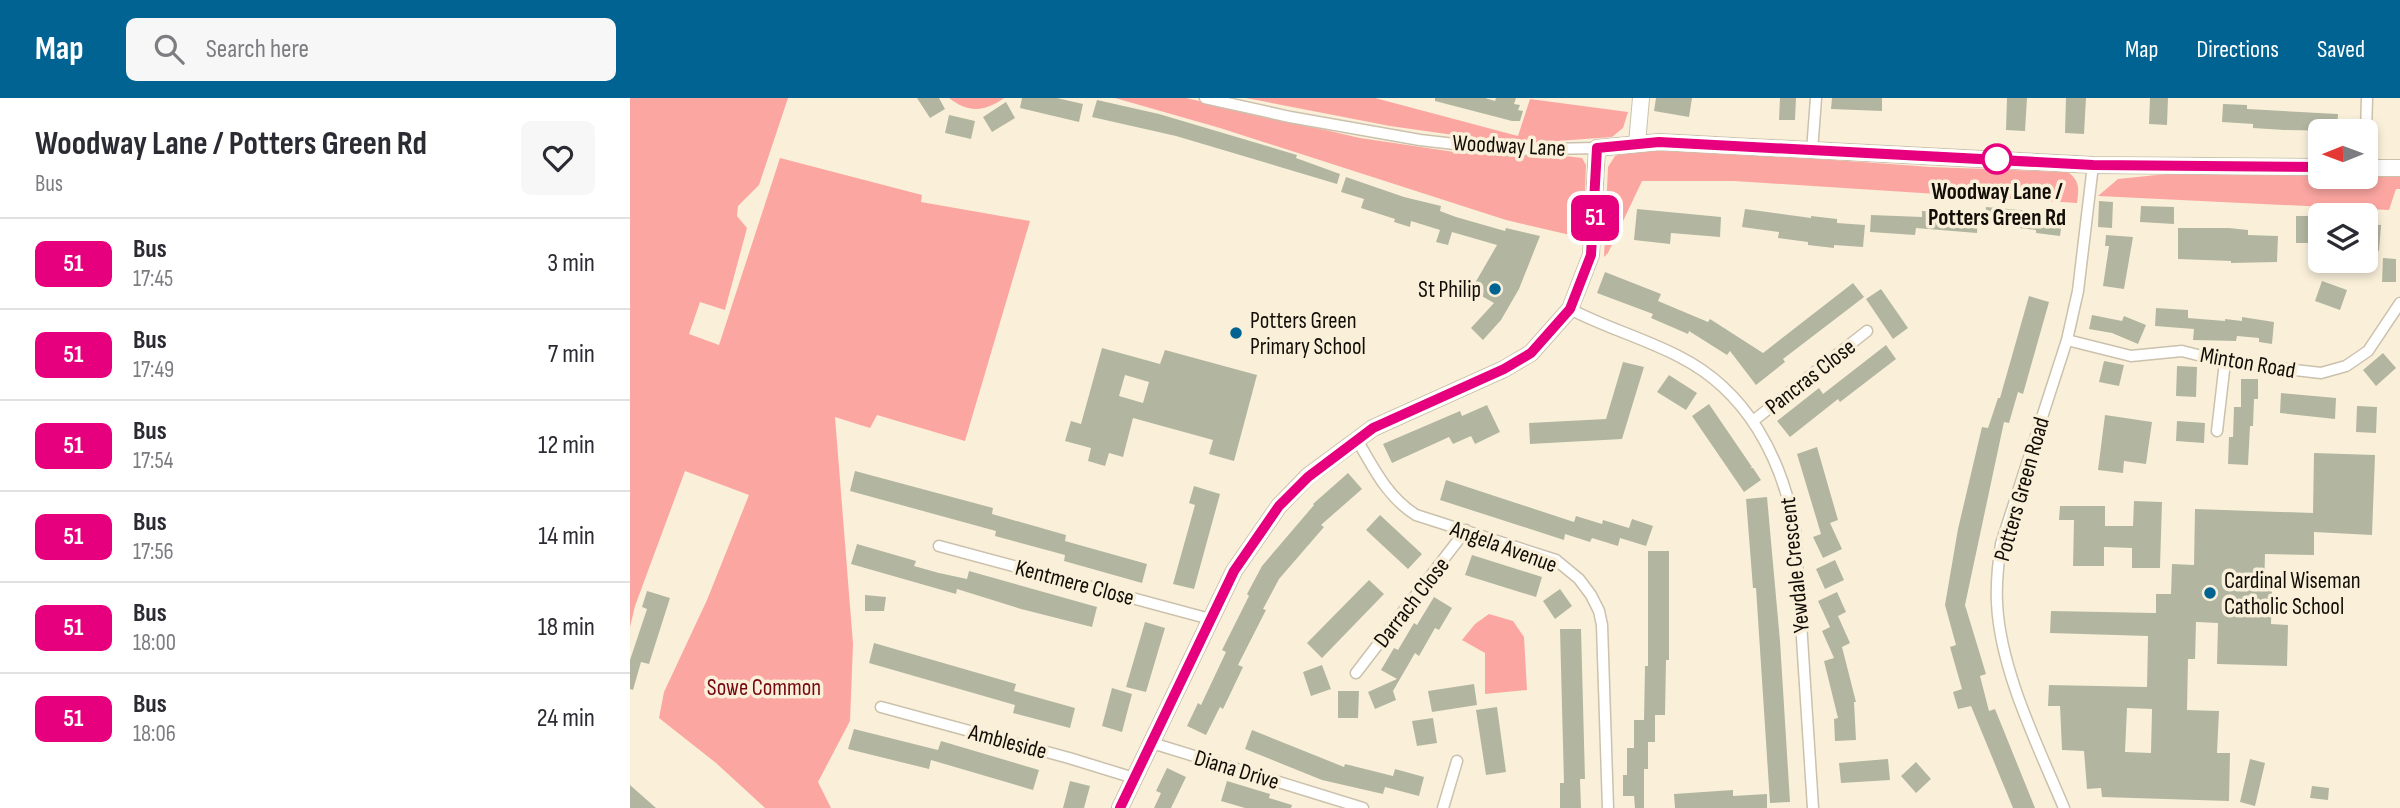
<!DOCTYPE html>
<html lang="en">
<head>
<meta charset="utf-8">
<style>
  body { margin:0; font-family:"Sofia Sans Condensed",sans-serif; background:#f7f7f7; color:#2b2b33; height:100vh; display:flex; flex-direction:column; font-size:26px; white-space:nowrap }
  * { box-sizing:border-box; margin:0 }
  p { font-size:23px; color:#7c7c81 }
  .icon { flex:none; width:38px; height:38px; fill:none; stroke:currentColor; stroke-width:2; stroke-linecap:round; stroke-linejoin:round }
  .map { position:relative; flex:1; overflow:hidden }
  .drawer { display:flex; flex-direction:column; background:#fff; width:630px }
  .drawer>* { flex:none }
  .badge { padding:0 14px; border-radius:10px; font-size:24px; line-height:46px }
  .needle { width:46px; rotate:269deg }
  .buttons { position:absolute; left:1678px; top:21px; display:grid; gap:14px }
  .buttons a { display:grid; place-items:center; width:70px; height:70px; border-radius:10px; background:#fff; box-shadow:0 4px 10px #0003; font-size:35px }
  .map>.badge { position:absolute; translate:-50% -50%; box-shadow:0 0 0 4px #fff }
  .round { display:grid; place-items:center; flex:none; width:74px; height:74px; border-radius:10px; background:#f7f7f7 }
  .headline { display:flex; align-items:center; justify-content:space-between; height:119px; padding:0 35px }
  h1 { font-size:33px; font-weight:700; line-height:52px }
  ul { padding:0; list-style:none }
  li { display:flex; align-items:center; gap:21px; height:91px; padding:0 35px; border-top:2px solid #e1e1e2 }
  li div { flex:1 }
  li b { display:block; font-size:26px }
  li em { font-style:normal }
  li .badge { min-width:77px; font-weight:700; text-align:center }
  header { display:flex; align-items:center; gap:42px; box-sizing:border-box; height:98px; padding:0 35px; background:#006392; color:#fff }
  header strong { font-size:33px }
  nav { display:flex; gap:38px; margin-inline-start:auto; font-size:24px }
  .search { width:490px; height:63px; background:#f7f7f7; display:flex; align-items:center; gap:18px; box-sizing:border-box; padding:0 24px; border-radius:10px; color:#7c7c81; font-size:26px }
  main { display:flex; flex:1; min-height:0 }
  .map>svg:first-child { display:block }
  .green { fill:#fca6a1 }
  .building { fill:#b2b6a0; fill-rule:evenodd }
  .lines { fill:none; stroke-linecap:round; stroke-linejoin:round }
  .street-casing { stroke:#cbc1ac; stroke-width:13 }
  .secondary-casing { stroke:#cbc1ac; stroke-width:18 }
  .street { stroke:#fff; stroke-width:10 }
  .secondary { stroke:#fff; stroke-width:16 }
  .line-casing { stroke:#fff; stroke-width:16 }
  .line { stroke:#e6007e; stroke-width:10 }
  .stop-dot { fill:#fff; stroke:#e6007e; stroke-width:3.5 }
  .poi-dot { fill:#006392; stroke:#faf0da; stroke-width:2.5 }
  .labels { text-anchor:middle; stroke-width:7; stroke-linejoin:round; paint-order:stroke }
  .street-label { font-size:23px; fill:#120e07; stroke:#faf0da }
  .stop-label { font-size:23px; font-weight:bold; fill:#120e07; stroke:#faf0da }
  .poi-label { font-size:23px; fill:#120e07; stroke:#faf0da; text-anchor:start }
  .park-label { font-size:23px; fill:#750715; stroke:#faf0da }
</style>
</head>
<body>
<header>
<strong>Map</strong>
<div class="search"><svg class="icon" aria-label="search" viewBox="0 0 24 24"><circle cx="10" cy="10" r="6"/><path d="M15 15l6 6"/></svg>Search here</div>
<nav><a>Map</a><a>Directions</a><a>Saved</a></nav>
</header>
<main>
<section class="drawer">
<div class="headline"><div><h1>Woodway Lane / Potters Green Rd</h1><p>Bus</p></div><a class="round"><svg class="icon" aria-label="heart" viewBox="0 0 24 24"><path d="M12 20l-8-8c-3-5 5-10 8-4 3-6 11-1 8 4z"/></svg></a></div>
<ul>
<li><span class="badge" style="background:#e6007e;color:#fff">51</span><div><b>Bus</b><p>17:45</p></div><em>3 min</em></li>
<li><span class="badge" style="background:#e6007e;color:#fff">51</span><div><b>Bus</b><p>17:49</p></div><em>7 min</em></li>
<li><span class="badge" style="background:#e6007e;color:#fff">51</span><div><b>Bus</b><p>17:54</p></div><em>12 min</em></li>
<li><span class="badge" style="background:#e6007e;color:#fff">51</span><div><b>Bus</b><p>17:56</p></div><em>14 min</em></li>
<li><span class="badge" style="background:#e6007e;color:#fff">51</span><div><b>Bus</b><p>18:00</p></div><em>18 min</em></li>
<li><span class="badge" style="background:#e6007e;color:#fff">51</span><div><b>Bus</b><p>18:06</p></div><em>24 min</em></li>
</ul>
</section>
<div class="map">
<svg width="1770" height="710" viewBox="0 0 1770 710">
  <rect width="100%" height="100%" fill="#faf0da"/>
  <path class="green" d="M0,0H158L129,87L108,108L107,118L117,130L95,212L70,204L59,236L89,247L150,60L292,97L291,104L400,123L335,343L247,317L240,330L205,319L223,546L220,623L188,684L201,710H135L86,665L29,620L34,594L77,502L119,397L55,373L5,508L0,529Z
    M319,0H374C355,14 338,15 319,0Z
    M485,0H556L730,40L831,55L935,58L952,60L956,67L953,140L876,122L590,30Z
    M616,0H745L888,38L900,1L998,14L993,30L982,39L887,46L760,28Z
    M1066,52L1301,69L1438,74C1450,83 1449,91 1447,105L1104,83H1012L978,155L974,159L978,69L985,58L1001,53Z
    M1546,75L1770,78V91H1766L1759,112L1468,98L1488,81Z
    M859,516L883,523L894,539L897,592L855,596V555L832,542L845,526Z"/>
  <path class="building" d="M287,0H309L315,11L300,20Z
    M392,0H427L453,6L449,24L390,10Z
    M805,0H855L865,3L866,0H886L884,6L890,7L888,12L893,13L890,23H882L805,3Z
    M1026,0H1062L1059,19L1024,13Z
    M1150,0H1166L1165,22H1149Z
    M1202,0H1252V13L1201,11Z
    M1377,0H1397L1395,33L1376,32Z
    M1436,0H1456L1454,36L1435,35Z
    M1520,0H1538L1537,27L1519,26Z
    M467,2L529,16L667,57L666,60L710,76L707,86L546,38L462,19Z
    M376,4L385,20L362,34L353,19Z
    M1593,6L1617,7V11L1708,16L1707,33L1654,32L1623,30V26L1592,24Z
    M319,17L345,23L341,41L315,35Z
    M716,79L774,99L811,108L810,113L826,119L875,133L876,130L910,138L889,191L871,222L853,242L841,230L864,205L841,192L867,147L822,134L818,147L806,144L810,132L781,123L780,129L764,124L765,121L731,110L734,101L711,94Z
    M1469,103L1483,104L1482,130L1468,129Z
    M1511,108L1544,109V126L1510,124Z
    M1356,109L1433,116L1430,138L1406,135V132L1354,126Z
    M1007,111L1091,119L1090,139L1041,135L1040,146L1004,142Z
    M1115,111L1181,120V118L1207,121V125L1235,127L1233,149L1204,147V150L1178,147V144L1148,140L1149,134L1112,129Z
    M1292,113L1348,117L1347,135L1286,130L1285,137L1240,134L1241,117L1292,119Z
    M1666,118H1690V145H1666Z
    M1736,126L1751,127L1749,153L1736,152Z
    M1548,130H1599L1618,132V137L1648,138L1647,164L1601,165V163L1548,161Z
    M1476,137L1503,139L1494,191L1473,188L1479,148H1475Z
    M1753,160L1766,161V184H1752Z
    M975,174L1031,196L1028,203L1078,224L1080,221L1133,255L1223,185L1234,199L1153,261L1155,264L1126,287L1100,253L1097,257L1059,233L1058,236L1021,220L1023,216L967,195Z
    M1692,183L1717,192L1710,212L1685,203Z
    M1251,191L1278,230L1263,241L1236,201Z
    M1399,198L1419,204L1393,296L1388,294L1379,325L1374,324L1335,507L1356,576L1350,578L1359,613L1365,611L1405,710H1383L1341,608L1328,611L1323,594L1332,591L1320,549L1326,547L1315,507L1328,431L1352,329L1358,330L1368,300H1370Z
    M1526,210L1558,212V220L1595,223V221L1612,223V219L1644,224L1642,246L1629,244V240L1607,238L1606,243L1563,242L1564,231L1525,228Z
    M1462,217L1492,223L1494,218L1516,227L1508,246L1482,235L1459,231Z
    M1256,247L1266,261L1210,304L1208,301L1160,339L1147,323L1189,290L1193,296Z
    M472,250L530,266L535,252L627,277L604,363L579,356L583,342L503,320L493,359L479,355L475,368L458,363L461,350L435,343L441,323L451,326ZM495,277L519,284L513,305L489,298Z
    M1753,255L1766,270L1746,288L1733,272Z
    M1474,263L1494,267L1489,288L1469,284Z
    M993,264L1014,269L992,341L900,346L899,325L976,321Z
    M1547,268L1567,269L1566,299L1546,298Z
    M1039,277L1067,295L1056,312L1027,294Z
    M1611,281H1628V301H1624L1623,328H1620L1618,367L1598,366L1599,339H1603L1604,309H1611Z
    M1651,295L1706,300L1705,321L1650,315Z
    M1079,306L1122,369L1120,370H1123L1131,382L1114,394L1062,318Z
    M857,307L870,334L845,346L841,338L823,346L819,339L762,365L753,346L830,313L832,318Z
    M1727,308L1747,309L1746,335L1726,334Z
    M1475,317L1522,324L1516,366L1494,363L1493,375L1468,372Z
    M1547,323L1575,325L1574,345L1546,343Z
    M1187,349L1208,422L1200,425L1212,451L1193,460L1183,439L1191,436L1167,356Z
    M1684,355L1745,357L1742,437L1684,434V457L1635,456L1634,493H1642L1641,526L1658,527L1657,568L1587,566L1588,525L1566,524L1565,561H1558L1557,612L1589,613L1587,655H1600L1599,703L1472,699L1471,690L1457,691L1454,653L1432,652L1430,608H1418L1419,587L1517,589L1518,538L1420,535L1421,513L1526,515V496H1541L1542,466L1564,467L1565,411L1683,415ZM1497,610L1522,611L1521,655L1495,654Z
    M225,373L363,410L362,416L436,437L435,443L517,466L512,485L434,463L435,457L365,438L366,433L220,393Z
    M718,375L732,391L691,427L694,429L649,481L633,511L636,512L608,567L613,569L593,611L590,609L576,637L557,628L568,605L571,607L596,554L592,552L619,498L617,496L632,468L684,407L683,406Z
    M816,382L944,424L946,418L972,426L973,422L999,430L1002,421L1023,428L1016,448L990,440L988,448L962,440L960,444L935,436L934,442L810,402Z
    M564,388L590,396L564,491L543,486L565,407L559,405Z
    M1137,399L1150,543L1160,704L1140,705L1126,490H1123L1116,401Z
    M1504,403L1532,404L1530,470H1502V450L1474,449V468H1443L1444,422H1429L1430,408H1475V428H1503Z
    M750,417L792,456L778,471L736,432Z
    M227,446L286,463L284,468L309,475L337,481L339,473L467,509L462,529L391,511L327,491L326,496L221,466Z
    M1018,453H1039V562H1036L1035,617H1025V644H1018V671H1014V710H1005L1004,698H993V677H997V650H1004V622H1014L1015,568H1018Z
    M842,457L912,479L906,499L835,477Z
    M1205,462L1214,482L1195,491L1186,471Z
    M739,482L754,496L692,560L677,545Z
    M930,491L942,508L925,521L913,503Z
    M17,493L40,500L19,566L11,564L3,592L0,591V562L17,511L12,509Z
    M1207,494L1216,514L1208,518L1220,545L1212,549L1226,604H1224L1226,642L1205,643L1204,621L1208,620L1194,563L1204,560L1192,533L1200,529L1188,503Z
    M235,497L256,499L254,513H235Z
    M804,499L822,510L809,532L805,530L789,558L785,555L763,593L766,602L745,611L738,594L767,581L751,572L764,550L768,552L784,525L787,527Z
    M515,524L535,530L516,594L496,589Z
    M930,531H951L955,681H950L951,710H930V685H934Z
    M244,545L386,586L384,593L445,610L440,630L383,615L385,607L239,565Z
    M692,567L701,591L681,598L673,574Z
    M844,586L847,607L802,614L798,593Z
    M482,590L502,596L492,634L472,628Z
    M708,593H729L728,620H708Z
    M867,609L876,674L856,677L846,612Z
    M803,620L807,645L787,648L782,623Z
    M224,631L308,652L311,643L409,672L403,692L301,662L299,671L218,651Z
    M622,632L714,669L715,666L763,678L765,671L794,679L789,698L755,689L753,696L692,682L615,651Z
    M1258,661L1260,682L1211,685L1209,665Z
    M1620,661L1635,665L1625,708L1610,704Z
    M1286,664L1301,681L1286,695L1271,678Z
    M537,670L556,679L541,710H524L531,695L526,693Z
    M440,683L460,688L454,710H433Z
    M597,683L640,696L639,700L662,707L661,710H615L591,703Z
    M0,687L26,710H0Z
    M1682,688L1699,690L1698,702L1680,700Z
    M1103,692V698L1137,696V710H1045L1044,696Z"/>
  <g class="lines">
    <defs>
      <path id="street" d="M575,0L660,19L790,42L877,52L967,50
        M1736,33L1737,0
        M1182,53L1186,0
        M940,211C976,230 1014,240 1050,259C1117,293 1152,360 1165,432L1183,710
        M1437,242L1501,258L1552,253L1595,264L1691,275L1716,268L1738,253L1770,205
        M1123,323L1237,233
        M1587,333L1595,264
        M726,340C743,369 757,399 786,417L926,462L949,481L961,497L969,513L972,527L978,710
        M309,448L580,521
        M726,575L836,432
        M251,609L439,660L504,680
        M522,645L733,710
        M813,710L827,663
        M1434,710C1408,648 1370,572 1367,505C1366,485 1368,466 1371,446L1437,242L1448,193L1463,67"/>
      <path id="secondary" d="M1007,45L1011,0
        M1736,70H1770
        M490,710L604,473L649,408L678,378L743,330L874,271L901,255L940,211L961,157L967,50L1029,44L1463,67L1690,69"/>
    </defs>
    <use href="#street" class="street-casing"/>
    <use href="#secondary" class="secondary-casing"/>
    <use href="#street" class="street"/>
    <use href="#secondary" class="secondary"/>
  </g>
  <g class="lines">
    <defs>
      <path id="line" d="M490,710L604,473L649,408L678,379L743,330L874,271L901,255L940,211L961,157L967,50L1029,44L1463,67L1690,69"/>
    </defs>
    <use href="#line" class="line-casing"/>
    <use href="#line" class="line"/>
  </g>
  <circle class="stop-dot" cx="1367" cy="61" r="14"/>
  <g class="poi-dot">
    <circle cx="865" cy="191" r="7"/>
    <circle cx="606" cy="235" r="7"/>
    <circle cx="1580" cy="495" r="7"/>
  </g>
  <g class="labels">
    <g class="street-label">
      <text transform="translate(879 47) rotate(3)" y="8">Woodway Lane</text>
      <text transform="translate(1618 264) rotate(10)" y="8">Minton Road</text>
      <text transform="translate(1180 278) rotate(-38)" y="8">Pancras Close</text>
      <text transform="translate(1391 391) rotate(-74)" y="8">Potters Green Road</text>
      <text transform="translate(874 448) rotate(20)" y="8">Angela Avenue</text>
      <text transform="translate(1164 467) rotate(-96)" y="8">Yewdale Crescent</text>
      <text transform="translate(445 484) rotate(15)" y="8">Kentmere Close</text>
      <text transform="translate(781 504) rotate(-52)" y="8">Darrach Close</text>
      <text transform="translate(378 643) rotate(15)" y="8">Ambleside</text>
      <text transform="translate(607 671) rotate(17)" y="8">Diana Drive</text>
    </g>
    <g class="stop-label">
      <text x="1367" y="101">Woodway Lane /<tspan x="1367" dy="26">Potters Green Rd</tspan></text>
    </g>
    <g class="poi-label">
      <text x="851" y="199" text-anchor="end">St Philip</text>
      <text x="620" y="230">Potters Green<tspan x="620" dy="26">Primary School</tspan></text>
      <text x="1594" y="490">Cardinal Wiseman<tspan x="1594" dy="26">Catholic School</tspan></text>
    </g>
    <g class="park-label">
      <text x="134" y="597">Sowe Common</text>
    </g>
  </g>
</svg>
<div class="buttons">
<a><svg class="needle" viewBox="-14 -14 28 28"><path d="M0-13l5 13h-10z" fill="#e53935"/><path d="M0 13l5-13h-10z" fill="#7c7c81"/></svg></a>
<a><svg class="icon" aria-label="layers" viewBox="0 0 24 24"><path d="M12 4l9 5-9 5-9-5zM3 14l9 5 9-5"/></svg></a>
</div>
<b class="badge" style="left:965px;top:120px;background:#e6007e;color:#fff">51</b>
</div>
</main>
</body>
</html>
